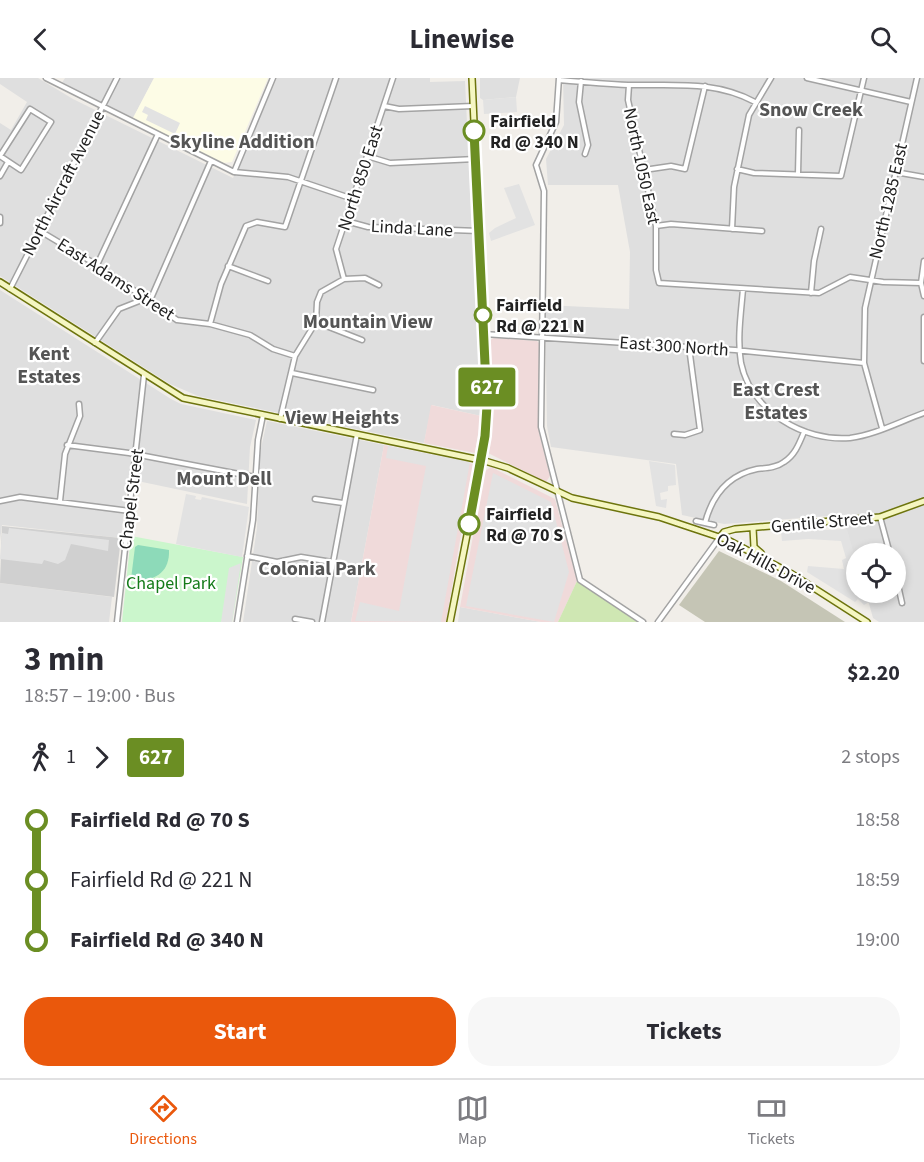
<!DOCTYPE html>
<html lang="en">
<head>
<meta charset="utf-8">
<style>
  body { margin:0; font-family:"Source Sans 3",sans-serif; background:#f7f7f7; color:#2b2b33; height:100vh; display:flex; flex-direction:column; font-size:22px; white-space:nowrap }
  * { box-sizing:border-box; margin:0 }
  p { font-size:20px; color:#7c7c81 }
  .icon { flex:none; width:33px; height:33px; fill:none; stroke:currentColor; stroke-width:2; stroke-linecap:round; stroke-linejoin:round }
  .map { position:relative; height:544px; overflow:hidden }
  .details { display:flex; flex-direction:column; background:#fff; flex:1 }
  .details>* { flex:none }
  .badge { padding:0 12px; border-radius:4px; font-size:21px; line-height:39px }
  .controls { position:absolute; left:846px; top:465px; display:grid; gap:12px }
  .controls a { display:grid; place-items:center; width:60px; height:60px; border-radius:50%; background:#fff; box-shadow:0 3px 9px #0003; font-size:30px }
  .map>.badge { position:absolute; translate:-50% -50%; box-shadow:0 0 0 3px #fff }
  .legs { display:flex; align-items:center; gap:9px; height:66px; padding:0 24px; font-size:20px }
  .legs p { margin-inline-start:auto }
  .overview { display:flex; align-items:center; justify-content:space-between; height:102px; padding:0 24px }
  h1 { font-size:33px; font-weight:700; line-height:45px }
  .button { display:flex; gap:12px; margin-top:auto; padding:12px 24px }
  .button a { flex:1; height:69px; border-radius:24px; background:#ea580c; color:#fff; font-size:24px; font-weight:700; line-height:69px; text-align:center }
  .button a+a { background:#f7f7f7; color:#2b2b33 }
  ul { padding:0 24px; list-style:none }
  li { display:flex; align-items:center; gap:21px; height:60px; font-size:22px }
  li i { display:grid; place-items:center; width:9px; height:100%; margin:0 8px; background:currentColor }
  li i::after { content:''; width:15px; height:15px; margin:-8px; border:4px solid; border-radius:50%; background:#fff }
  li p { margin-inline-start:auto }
  li:first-child i { background:linear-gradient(#0000 50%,currentColor 0) }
  li:last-child i { background:linear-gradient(currentColor 50%,#0000 0) }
  header { display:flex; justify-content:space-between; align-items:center; height:78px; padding:0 24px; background:#fff; font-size:27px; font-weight:700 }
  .menu { display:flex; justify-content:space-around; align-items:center; height:84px; border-top:2px solid #e1e1e2; background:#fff; font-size:16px; color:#7c7c81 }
  .menu a { display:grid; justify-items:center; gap:3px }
  .menu .active { color:#ea580c }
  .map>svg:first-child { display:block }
  .residential { fill:#dfdfdf }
  .commercial { fill:#f0dada }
  .education { fill:#fdfce6 }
  .religious { fill:#d0d0d0 }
  .construction { fill:#c5c5b5 }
  .grass { fill:#cfe7b3 }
  .park { fill:#cbf6cc }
  .pitch { fill:#8ddab9 }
  .parking { fill:#e2e2e2 }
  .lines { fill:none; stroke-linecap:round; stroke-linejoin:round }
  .street-casing { stroke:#a3a3a3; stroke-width:7 }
  .secondary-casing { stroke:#6d740d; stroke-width:8 }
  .street { stroke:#fff; stroke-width:4 }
  .secondary { stroke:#f5f6c2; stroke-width:5 }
  .line-1-casing { stroke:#fff; stroke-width:14 }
  .line-1 { stroke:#6b8e23; stroke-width:9 }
  .stop-1-dot { fill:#fff; stroke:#6b8e23; stroke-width:3 }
  .labels { text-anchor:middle; stroke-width:4.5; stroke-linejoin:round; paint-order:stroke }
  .stop-label { font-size:18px; font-weight:bold; fill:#222; stroke:#fff; text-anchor:start }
  .street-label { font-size:18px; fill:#222; stroke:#fff }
  .park-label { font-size:18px; fill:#147b19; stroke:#fff }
  .neighbourhood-label { font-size:20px; font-weight:bold; fill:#555; stroke:#fff }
</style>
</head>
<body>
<header><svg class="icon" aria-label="back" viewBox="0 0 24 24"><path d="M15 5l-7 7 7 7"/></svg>Linewise<svg class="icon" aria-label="search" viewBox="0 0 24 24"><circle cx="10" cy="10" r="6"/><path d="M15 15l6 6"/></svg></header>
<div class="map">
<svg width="924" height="544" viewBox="0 0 924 544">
  <rect width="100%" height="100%" fill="#f1eee9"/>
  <path class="residential" d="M0,0H38L73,21L233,100L277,0H430V4L465,3L481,338L432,327L424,365L198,318L170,306L0,198V45L11,52L27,24L0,6Z
    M65,0H154L133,40L62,5Z
    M480,0H520L516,19L483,22L480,20Z
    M563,0H924V544H879L873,540L866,515L896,514V476H856V483L841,437L724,446L682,437L676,386L551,369L547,348L545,227L629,231L630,174L618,107H548L546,81L564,47Z
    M0,212L171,321L181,326L256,342L250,369L247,426L128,401L121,460L2,447L0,463Z
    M267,343L384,367L351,544H243L257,450L260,375Z
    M0,505L112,519L109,544H0Z
    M460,529L541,544H458Z"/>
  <path class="commercial" d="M494,260L537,263L539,265V355L550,398L546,404L488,375L493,331L490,262Z
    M431,327L481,338L475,375L424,365Z
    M384,367L473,386L446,544H351Z
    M491,389L555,421L577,503L558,544H541L460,529L485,393Z"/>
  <path class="education" d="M154,0H268L232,84L223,85L133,40Z"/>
  <path class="religious" d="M2,448L121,460L114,519L0,505Z"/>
  <path class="construction" d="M719,473L781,503L845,544H705L679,527Z"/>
  <path class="grass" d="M577,503L638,544H558Z"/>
  <path class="park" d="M131,458L243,479L232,544H122Z"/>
  <path class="pitch" d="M138,467L169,472C170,496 152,505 131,501L135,469Z"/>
  <path class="parking" d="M516,19L517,34L484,36L483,22Z
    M145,28L180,45L175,56L146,42L148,37L142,34Z
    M519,106L535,147L491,163L489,155L495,150L516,140L504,110Z
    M388,368L470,384L441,544L355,543L360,524L399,533L413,457L426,388L386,380Z
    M649,383L675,387L676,407L668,408V413L660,415L661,422L667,421L666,430L656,428Z
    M493,395L551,424L569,494L554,544L466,528Z
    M186,416L196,418L195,421L201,422L202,419L249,429L242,479L176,466Z
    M9,450L109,462L108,473L71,466L65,482L58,486L44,482L42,486L0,481L2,455L8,456Z
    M847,451L856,483V514L866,515L869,524L864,527L858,521L855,524L807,494L808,488L844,491L842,482L846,480L841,463L808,461L782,463L781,454Z
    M241,485L232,544H221L229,490Z"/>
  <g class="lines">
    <defs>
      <path id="street" d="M46,0L234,94L288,99L353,121
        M559,0L556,44L536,87L544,113L541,349L580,502L643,544
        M807,0L911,24
        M559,2C582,4 605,6 628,7C673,8 714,2 755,24
        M581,3L579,24L588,67L585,76
        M629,7L628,22L656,148V192L659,205L819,215L850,199L883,204L921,205
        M384,28L399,31L473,28
        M0,78L30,31L51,44L21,92L0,78
        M367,78L390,85L476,81
        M737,91L754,95L841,98L864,0
        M644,92L671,88L685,91L705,8
        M234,94L273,0
        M895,94L924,99
        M798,96L799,52
        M0,98L8,84
        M0,139V145
        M346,143L368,149L479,153
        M656,148L671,146L762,153
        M732,151L734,109L749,37L771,0
        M40,153L97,187L177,242L210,246L250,257L273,271L295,278
        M924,183L921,205L924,218
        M97,187L158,56
        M228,188L268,203
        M344,201L336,171L393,0
        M10,211L117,0
        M743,211C741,235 737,261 741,285C751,333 804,364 850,360C875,357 901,343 924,335
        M811,215L814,183L821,151
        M924,239V283
        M316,244L362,262
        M210,246L221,206L246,148L257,144L285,149L336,0
        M484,256L735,272L864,285
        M95,265L119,231L152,218L211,83
        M292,295L373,312
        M280,341L295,278L316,244L317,224L321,214L344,201L365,200L379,207
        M882,350L864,285L865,230L917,0
        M674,356L685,357L700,352L689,269
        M67,367L129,375L255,399
        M315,421L343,425
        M0,423L20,419L130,433
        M60,423L65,376L80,338L79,326
        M880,439L890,476
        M696,443L714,447
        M705,445C712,418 728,397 757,391C766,390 776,390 784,384C795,377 799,366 804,354
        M247,478L277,484L301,479L332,484
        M896,498L902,525
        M295,541L312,544
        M117,544L144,297
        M237,544L253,442L258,362L263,337
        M322,544L357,356
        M658,544L720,459"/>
      <path id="secondary" d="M0,204L183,320L485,383L508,390L572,420L659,439L728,462L792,496L867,544
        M753,450L754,469L761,475
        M720,459L724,454L735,451L880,439L924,423
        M450,544L476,411L487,334L472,0"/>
    </defs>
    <use href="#street" class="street-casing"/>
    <use href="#secondary" class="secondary-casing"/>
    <use href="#street" class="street"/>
    <use href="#secondary" class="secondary"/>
  </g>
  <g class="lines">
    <defs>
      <path id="line-1" d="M469,446L485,358L487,328L474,53"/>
    </defs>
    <use href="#line-1" class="line-1-casing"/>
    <use href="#line-1" class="line-1"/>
  </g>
  <g class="stop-1-dot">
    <circle cx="474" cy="53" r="10"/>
    <circle cx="483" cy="237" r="8"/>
    <circle cx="469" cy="446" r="10"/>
  </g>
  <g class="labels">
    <g class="stop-label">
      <text x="490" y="49">Fairfield<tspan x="490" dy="21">Rd @ 340 N</tspan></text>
      <text x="496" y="233">Fairfield<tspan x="496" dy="21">Rd @ 221 N</tspan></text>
      <text x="486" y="442">Fairfield<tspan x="486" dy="21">Rd @ 70 S</tspan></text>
    </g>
    <g class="street-label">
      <text transform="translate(642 88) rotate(78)" y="6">North 1050 East</text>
      <text transform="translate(360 100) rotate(-72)" y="6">North 850 East</text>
      <text transform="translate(63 105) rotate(-63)" y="6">North Aircraft Avenue</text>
      <text transform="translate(888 123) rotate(-77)" y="6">North 1285 East</text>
      <text transform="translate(412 150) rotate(3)" y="6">Linda Lane</text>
      <text transform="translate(116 201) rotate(33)" y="6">East Adams Street</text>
      <text transform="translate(674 268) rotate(4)" y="6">East 300 North</text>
      <text transform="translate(131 421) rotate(-83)" y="6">Chapel Street</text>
      <text transform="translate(822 444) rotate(-5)" y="6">Gentile Street</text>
      <text transform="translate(766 485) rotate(28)" y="6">Oak Hills Drive</text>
    </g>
    <g class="park-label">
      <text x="171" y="511">Chapel Park</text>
    </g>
    <g class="neighbourhood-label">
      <text x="811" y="38">Snow Creek</text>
      <text x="242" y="70">Skyline Addition</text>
      <text x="368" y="250">Mountain View</text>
      <text x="49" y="282">Kent<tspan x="49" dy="23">Estates</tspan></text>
      <text x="776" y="318">East Crest<tspan x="776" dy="23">Estates</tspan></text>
      <text x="342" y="346">View Heights</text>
      <text x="224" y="407">Mount Dell</text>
      <text x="317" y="497">Colonial Park</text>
    </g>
  </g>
</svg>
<div class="controls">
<a><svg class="icon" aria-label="locate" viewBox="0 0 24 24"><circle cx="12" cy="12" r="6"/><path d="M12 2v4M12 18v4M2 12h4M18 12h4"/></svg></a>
</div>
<b class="badge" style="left:487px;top:309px;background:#6b8e23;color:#fff">627</b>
</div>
<section class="details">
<div class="overview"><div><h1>3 min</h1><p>18:57 – 19:00 · Bus</p></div><b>$2.20</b></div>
<div class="legs"><svg class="icon" aria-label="walk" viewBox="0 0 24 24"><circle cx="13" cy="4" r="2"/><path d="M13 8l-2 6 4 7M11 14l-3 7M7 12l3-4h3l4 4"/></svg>1<svg class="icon" aria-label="forward" viewBox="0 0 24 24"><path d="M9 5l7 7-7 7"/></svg><b class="badge" style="background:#6b8e23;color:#fff">627</b><p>2 stops</p></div>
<ul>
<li><i style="color:#6b8e23"></i><b>Fairfield Rd @ 70 S</b><p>18:58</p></li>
<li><i style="color:#6b8e23"></i><span>Fairfield Rd @ 221 N</span><p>18:59</p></li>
<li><i style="color:#6b8e23"></i><b>Fairfield Rd @ 340 N</b><p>19:00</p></li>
</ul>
<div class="button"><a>Start</a><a>Tickets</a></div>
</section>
<nav class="menu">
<a class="active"><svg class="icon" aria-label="directions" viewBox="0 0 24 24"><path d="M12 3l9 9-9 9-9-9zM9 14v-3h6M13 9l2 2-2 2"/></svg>Directions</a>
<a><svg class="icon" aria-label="map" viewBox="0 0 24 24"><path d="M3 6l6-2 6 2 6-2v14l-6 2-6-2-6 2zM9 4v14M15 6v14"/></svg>Map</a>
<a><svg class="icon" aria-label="tickets" viewBox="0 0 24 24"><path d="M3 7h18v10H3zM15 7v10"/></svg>Tickets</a>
</nav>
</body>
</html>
